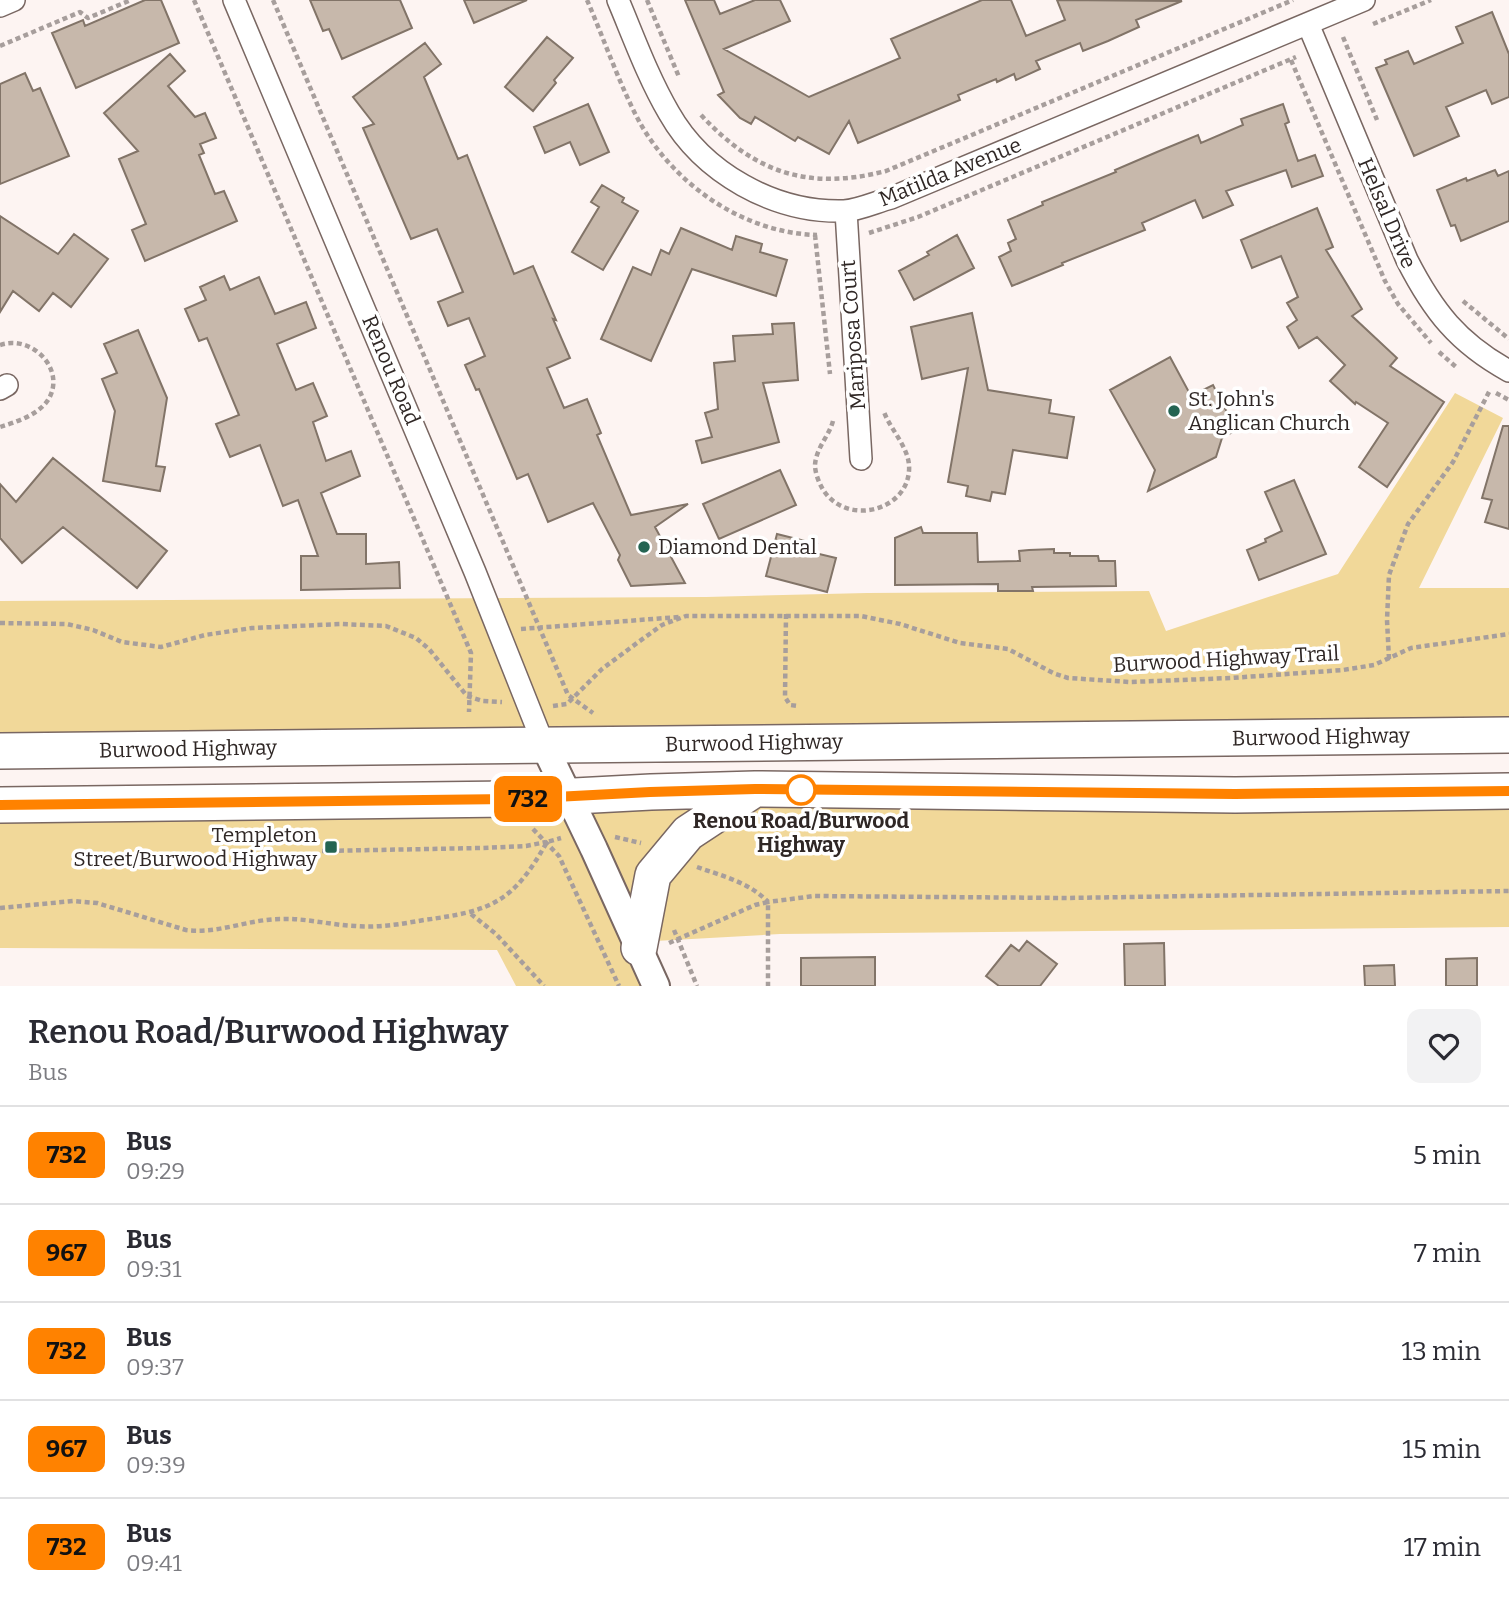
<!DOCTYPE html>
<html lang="en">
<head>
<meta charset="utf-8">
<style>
  body { margin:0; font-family:Bitter,serif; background:#f2f2f3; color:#2b2b33; height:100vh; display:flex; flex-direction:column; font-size:26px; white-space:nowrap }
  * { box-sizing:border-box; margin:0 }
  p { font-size:23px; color:#7c7c81 }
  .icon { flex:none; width:38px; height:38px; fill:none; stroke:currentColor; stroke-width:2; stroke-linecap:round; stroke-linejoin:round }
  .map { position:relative; height:986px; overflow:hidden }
  .details { display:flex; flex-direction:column; background:#fff; flex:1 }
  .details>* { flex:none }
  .badge { padding:0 14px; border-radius:10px; font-size:24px; line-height:46px }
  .map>.badge { position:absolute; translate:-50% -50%; box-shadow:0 0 0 4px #fff }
  .round { display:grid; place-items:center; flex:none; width:74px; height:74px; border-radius:14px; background:#f2f2f3 }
  .headline { display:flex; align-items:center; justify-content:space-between; height:119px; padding:0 28px }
  h1 { font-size:33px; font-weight:600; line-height:52px }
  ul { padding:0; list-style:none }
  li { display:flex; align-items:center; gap:21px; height:98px; padding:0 28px; border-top:2px solid #e1e1e2 }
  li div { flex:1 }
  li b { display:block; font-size:26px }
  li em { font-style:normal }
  li .badge { min-width:77px; font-weight:700; text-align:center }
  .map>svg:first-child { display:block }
  .green { fill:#f1d899 }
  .building { fill:#c7b8ab; stroke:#827468; stroke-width:2 }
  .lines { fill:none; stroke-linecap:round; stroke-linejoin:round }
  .minor-casing { stroke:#796762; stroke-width:24 }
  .tertiary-casing { stroke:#796762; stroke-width:30 }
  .trunk-casing { stroke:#796762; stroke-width:38 }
  .path { stroke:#a79e9c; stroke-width:4.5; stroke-dasharray:5 3.5; stroke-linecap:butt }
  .minor { stroke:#fff; stroke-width:21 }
  .tertiary { stroke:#fff; stroke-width:26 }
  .trunk { stroke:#fff; stroke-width:35 }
  .line-casing { stroke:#fff; stroke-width:16 }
  .line { stroke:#ff8200; stroke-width:10 }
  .poi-dot { fill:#246452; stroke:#fff; stroke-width:2.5 }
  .stop-dot { fill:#fff; stroke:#ff8200; stroke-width:3.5 }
  .labels { text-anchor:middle; stroke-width:7; stroke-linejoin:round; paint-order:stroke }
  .street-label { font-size:21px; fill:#2f2725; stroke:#fff }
  .poi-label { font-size:21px; fill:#2f2725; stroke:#fff; text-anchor:start }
  .stop-label { font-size:21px; font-weight:bold; fill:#2f2725; stroke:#fff }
</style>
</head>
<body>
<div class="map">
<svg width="1509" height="986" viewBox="0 0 1509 986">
  <rect width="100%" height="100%" fill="#fdf4f2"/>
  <path class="green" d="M1455,393L1503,418L1419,588H1509V735L0,751V601L706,597L867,593L1149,591L1166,631L1338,574Z
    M1509,791V927L780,934L637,942L656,986H516L497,950L0,948V808Z"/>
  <path class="building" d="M145,0H161L179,43L76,88L52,33L83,20L85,26Z
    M310,0H400L412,28L342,59L329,29L323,31Z
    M464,0H527L474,23Z
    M685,0H714L720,14L755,0H780L790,21L724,49L809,97L900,58L891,39L982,0H1011L1026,36L1065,20L1057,0L1182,1L1136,20L1139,27L1108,41L1083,51L1080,43L1036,61L1040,69L1016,80L1014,74L997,82L996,79L958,95L960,100L858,143L849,121L829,154L798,137L795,141L755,117L751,124L740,118L718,95L724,92Z
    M1492,12L1509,54V97L1492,104L1486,90L1446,107L1459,136L1414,156L1376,68L1387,64L1385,60L1408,51L1414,64L1463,43L1456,27Z
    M547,37L573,58L554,80L556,83L533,111L505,87Z
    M425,43L441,64L424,77L458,159L467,155L514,274L533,266L556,320L553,319L570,358L547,368L564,408L587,399L601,433L597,435L631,515L688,504L655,527L685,583L631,586L618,560L620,555L593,503L548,522L528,474L517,479L479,389L476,390L465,365L485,356L469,318L448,326L438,302L463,292L437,229L411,239L363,128L374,124L353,97Z
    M170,54L185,71L168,86L195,117L205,113L216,138L200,144L204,153L199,155L215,194L224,191L237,221L145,261L132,230L146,224L119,159L138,151L104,113Z
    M25,73L33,91L40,88L69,156L0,184V84Z
    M588,104L609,152L580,165L570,142L545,153L534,127Z
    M1283,104L1289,122L1285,124L1298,161L1315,155L1323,176L1292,187L1286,170L1226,191L1233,205L1203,218L1195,200L1142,223L1145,230L1062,263L1063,265L1012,286L999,257L1011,251L1008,243L1016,239L1008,220L1043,205L1042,202L1116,172L1115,170L1157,152L1198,135L1201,143L1243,125L1241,119Z
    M1495,170L1498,176L1509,171V221L1461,241L1455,225L1451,226L1437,190L1466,178L1467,181Z
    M602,185L624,198L622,202L638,211L603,270L572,252L599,207L591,202Z
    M1317,208L1333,247L1326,250L1362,309L1352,316L1397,358L1390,366L1444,402L1387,487L1359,467L1388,423L1356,402L1355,404L1330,381L1345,365L1317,337L1299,348L1287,327L1297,320L1287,303L1298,297L1281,256L1252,268L1241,240Z
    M0,216L58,254L74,234L108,259L71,307L53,293L39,311L13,291L0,312Z
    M681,228L732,250L736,236L762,244L760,252L787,260L776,296L692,269L651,361L601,339L633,267L651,275L661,250L669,254Z
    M957,235L974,268L914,300L899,271L929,255L927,252Z
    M224,276L230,290L259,277L275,314L306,302L316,328L277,344L296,390L313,383L327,416L313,422L326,461L351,451L360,476L321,493L337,534H366V564L399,562L400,588L301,590V556H318L298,500L283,506L260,445L230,457L216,424L239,415L207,338L199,341L185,309L206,300L200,287Z
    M972,313L988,390L1051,400L1049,413L1074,417L1067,458L1013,450L1005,494L992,492L990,501L966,496L968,486L948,482L968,368L922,379L911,327Z
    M794,323L798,380L763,383L779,442L702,463L696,441L712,437L705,413L718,409L714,363L735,361L733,336L773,334L772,324Z
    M138,330L167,398L156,466L165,467L160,491L103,481L115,411L102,379L117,373L104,344Z
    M1170,357L1191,396L1213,385L1236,430L1222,438L1216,457L1148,491L1155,470L1110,390Z
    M1503,426H1509V529L1485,522L1492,500L1482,498Z
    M53,458L167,551L137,588L63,527L22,563L0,538V484L16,502Z
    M780,470L796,505L719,539L703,504Z
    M1294,480L1326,554L1259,580L1247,550L1266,542L1265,539L1282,531L1265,492Z
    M921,527L923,533H977L978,562L1020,561L1019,551L1029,550L1054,549V553H1070V556H1098L1099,561H1115L1116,586L1032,587L1033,591H998V584L895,585V538Z
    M777,534L817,544L815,553L836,558L827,592L766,576Z
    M1027,941L1057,964L1040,986H999L986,976L1011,945L1019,951Z
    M1164,943L1165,986H1125L1124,944Z
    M875,957V986H801V958Z
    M1477,958V986H1446V959Z
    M1394,965L1395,986H1365L1364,966Z"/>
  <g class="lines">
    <defs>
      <path id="minor" d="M234,0L475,572L543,743
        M618,0C634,38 648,77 669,113C703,173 774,213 844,211C859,210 876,202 891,198L1364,0
        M0,6L14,0
        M1308,24L1407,260C1433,311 1458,343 1509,371
        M846,211L861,459
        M0,389L7,385"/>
      <path id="tertiary" d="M543,743L594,849L656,986"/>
      <path id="trunk" d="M0,751L1509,735
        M0,805L517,799L651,792L755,789L1235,795L1509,791
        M639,948L653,875L688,833L755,789"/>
    </defs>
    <use href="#minor" class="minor-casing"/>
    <use href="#tertiary" class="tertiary-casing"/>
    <use href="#trunk" class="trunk-casing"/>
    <path class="path" d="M194,0L471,653L469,712
      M273,0L568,695L593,713
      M587,0C604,39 620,86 640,123C676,186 744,233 817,235
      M647,0L679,77
      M1373,24L1431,0
      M1343,37L1377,120
      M0,46L80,12L88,18L131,0
      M1291,60L1385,281L1398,304L1431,343
      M701,115C755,173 808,191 886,171L1293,0
      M869,233L918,217L1296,57
      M815,235L830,374
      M1463,301L1509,339
      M0,345C32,334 67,370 48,400C38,415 16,422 0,427
      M1439,352L1456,367
      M1496,393L1509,400
      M833,421C829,436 816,448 815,465C815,472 818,480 821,486C842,527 906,513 909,471C911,449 891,431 884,412
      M786,614L785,697L790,705L798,706
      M0,623L67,624L93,630L122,642L161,647L205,635L252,628L342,624L386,626L416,638L429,649L467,696L483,701L502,702
      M521,629L679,617
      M1389,659L1387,620L1389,575L1408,524L1453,462L1490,390
      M553,706L567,704L602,669L637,643L662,625L686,616H861L900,624L960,643L1008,649L1053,673L1068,678L1130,682L1231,678L1343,670L1374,665L1411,648L1509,634
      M533,829L559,856L619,986
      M615,837L641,843
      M322,851L481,848L526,846L546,842
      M697,867C722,876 749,882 768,902L814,896L1067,898L1509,891
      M0,908L73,901L97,903L186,930C219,934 249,919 281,919C306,918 330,925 355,926C379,928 401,924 424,920C491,911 513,903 547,842L561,838
      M471,914L496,934L544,986
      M674,930L697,986
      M669,943L755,905L768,902V986"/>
    <use href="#minor" class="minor"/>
    <use href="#tertiary" class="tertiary"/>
    <use href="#trunk" class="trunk"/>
  </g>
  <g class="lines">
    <defs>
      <path id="line" d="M0,805L517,799L650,792L755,789L1235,794L1509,791"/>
    </defs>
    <use href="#line" class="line-casing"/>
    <use href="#line" class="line"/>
  </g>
  <g class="poi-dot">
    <circle cx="1174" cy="411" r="7"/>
    <circle cx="644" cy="547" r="7"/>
    <rect x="324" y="840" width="14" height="14" rx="3.5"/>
  </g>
  <circle class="stop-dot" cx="801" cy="790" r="14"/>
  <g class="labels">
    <g class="street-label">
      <text transform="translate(950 172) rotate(-22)" y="7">Matilda Avenue</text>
      <text transform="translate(1387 213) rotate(67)" y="7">Helsal Drive</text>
      <text transform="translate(853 335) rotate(-94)" y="7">Mariposa Court</text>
      <text transform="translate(391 370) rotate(67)" y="7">Renou Road</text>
      <text transform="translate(1226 659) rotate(-3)" y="7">Burwood Highway Trail</text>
      <text transform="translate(1321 737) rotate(-1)" y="7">Burwood Highway</text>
      <text transform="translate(754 743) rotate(-1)" y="7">Burwood Highway</text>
      <text transform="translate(188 749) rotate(-1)" y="7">Burwood Highway</text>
    </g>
    <g class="poi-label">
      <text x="1188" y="406">St. John's<tspan x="1188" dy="24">Anglican Church</tspan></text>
      <text x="658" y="554">Diamond Dental</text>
      <text x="317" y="842" text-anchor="end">Templeton<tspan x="317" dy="24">Street/Burwood Highway</tspan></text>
    </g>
    <g class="stop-label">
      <text x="801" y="828">Renou Road/Burwood<tspan x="801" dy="24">Highway</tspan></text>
    </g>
  </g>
</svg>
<b class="badge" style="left:528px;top:799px;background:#ff8200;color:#111">732</b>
</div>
<section class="details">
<div class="headline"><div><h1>Renou Road/Burwood Highway</h1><p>Bus</p></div><a class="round"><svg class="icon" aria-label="heart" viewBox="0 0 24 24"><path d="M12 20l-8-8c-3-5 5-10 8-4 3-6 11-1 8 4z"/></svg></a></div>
<ul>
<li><span class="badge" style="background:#ff8200;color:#111">732</span><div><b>Bus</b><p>09:29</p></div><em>5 min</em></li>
<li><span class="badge" style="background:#ff8200;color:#111">967</span><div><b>Bus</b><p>09:31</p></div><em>7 min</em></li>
<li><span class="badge" style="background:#ff8200;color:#111">732</span><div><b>Bus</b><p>09:37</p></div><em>13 min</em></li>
<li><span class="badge" style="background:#ff8200;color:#111">967</span><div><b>Bus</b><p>09:39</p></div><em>15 min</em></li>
<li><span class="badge" style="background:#ff8200;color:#111">732</span><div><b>Bus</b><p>09:41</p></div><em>17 min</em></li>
</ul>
</section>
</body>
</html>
